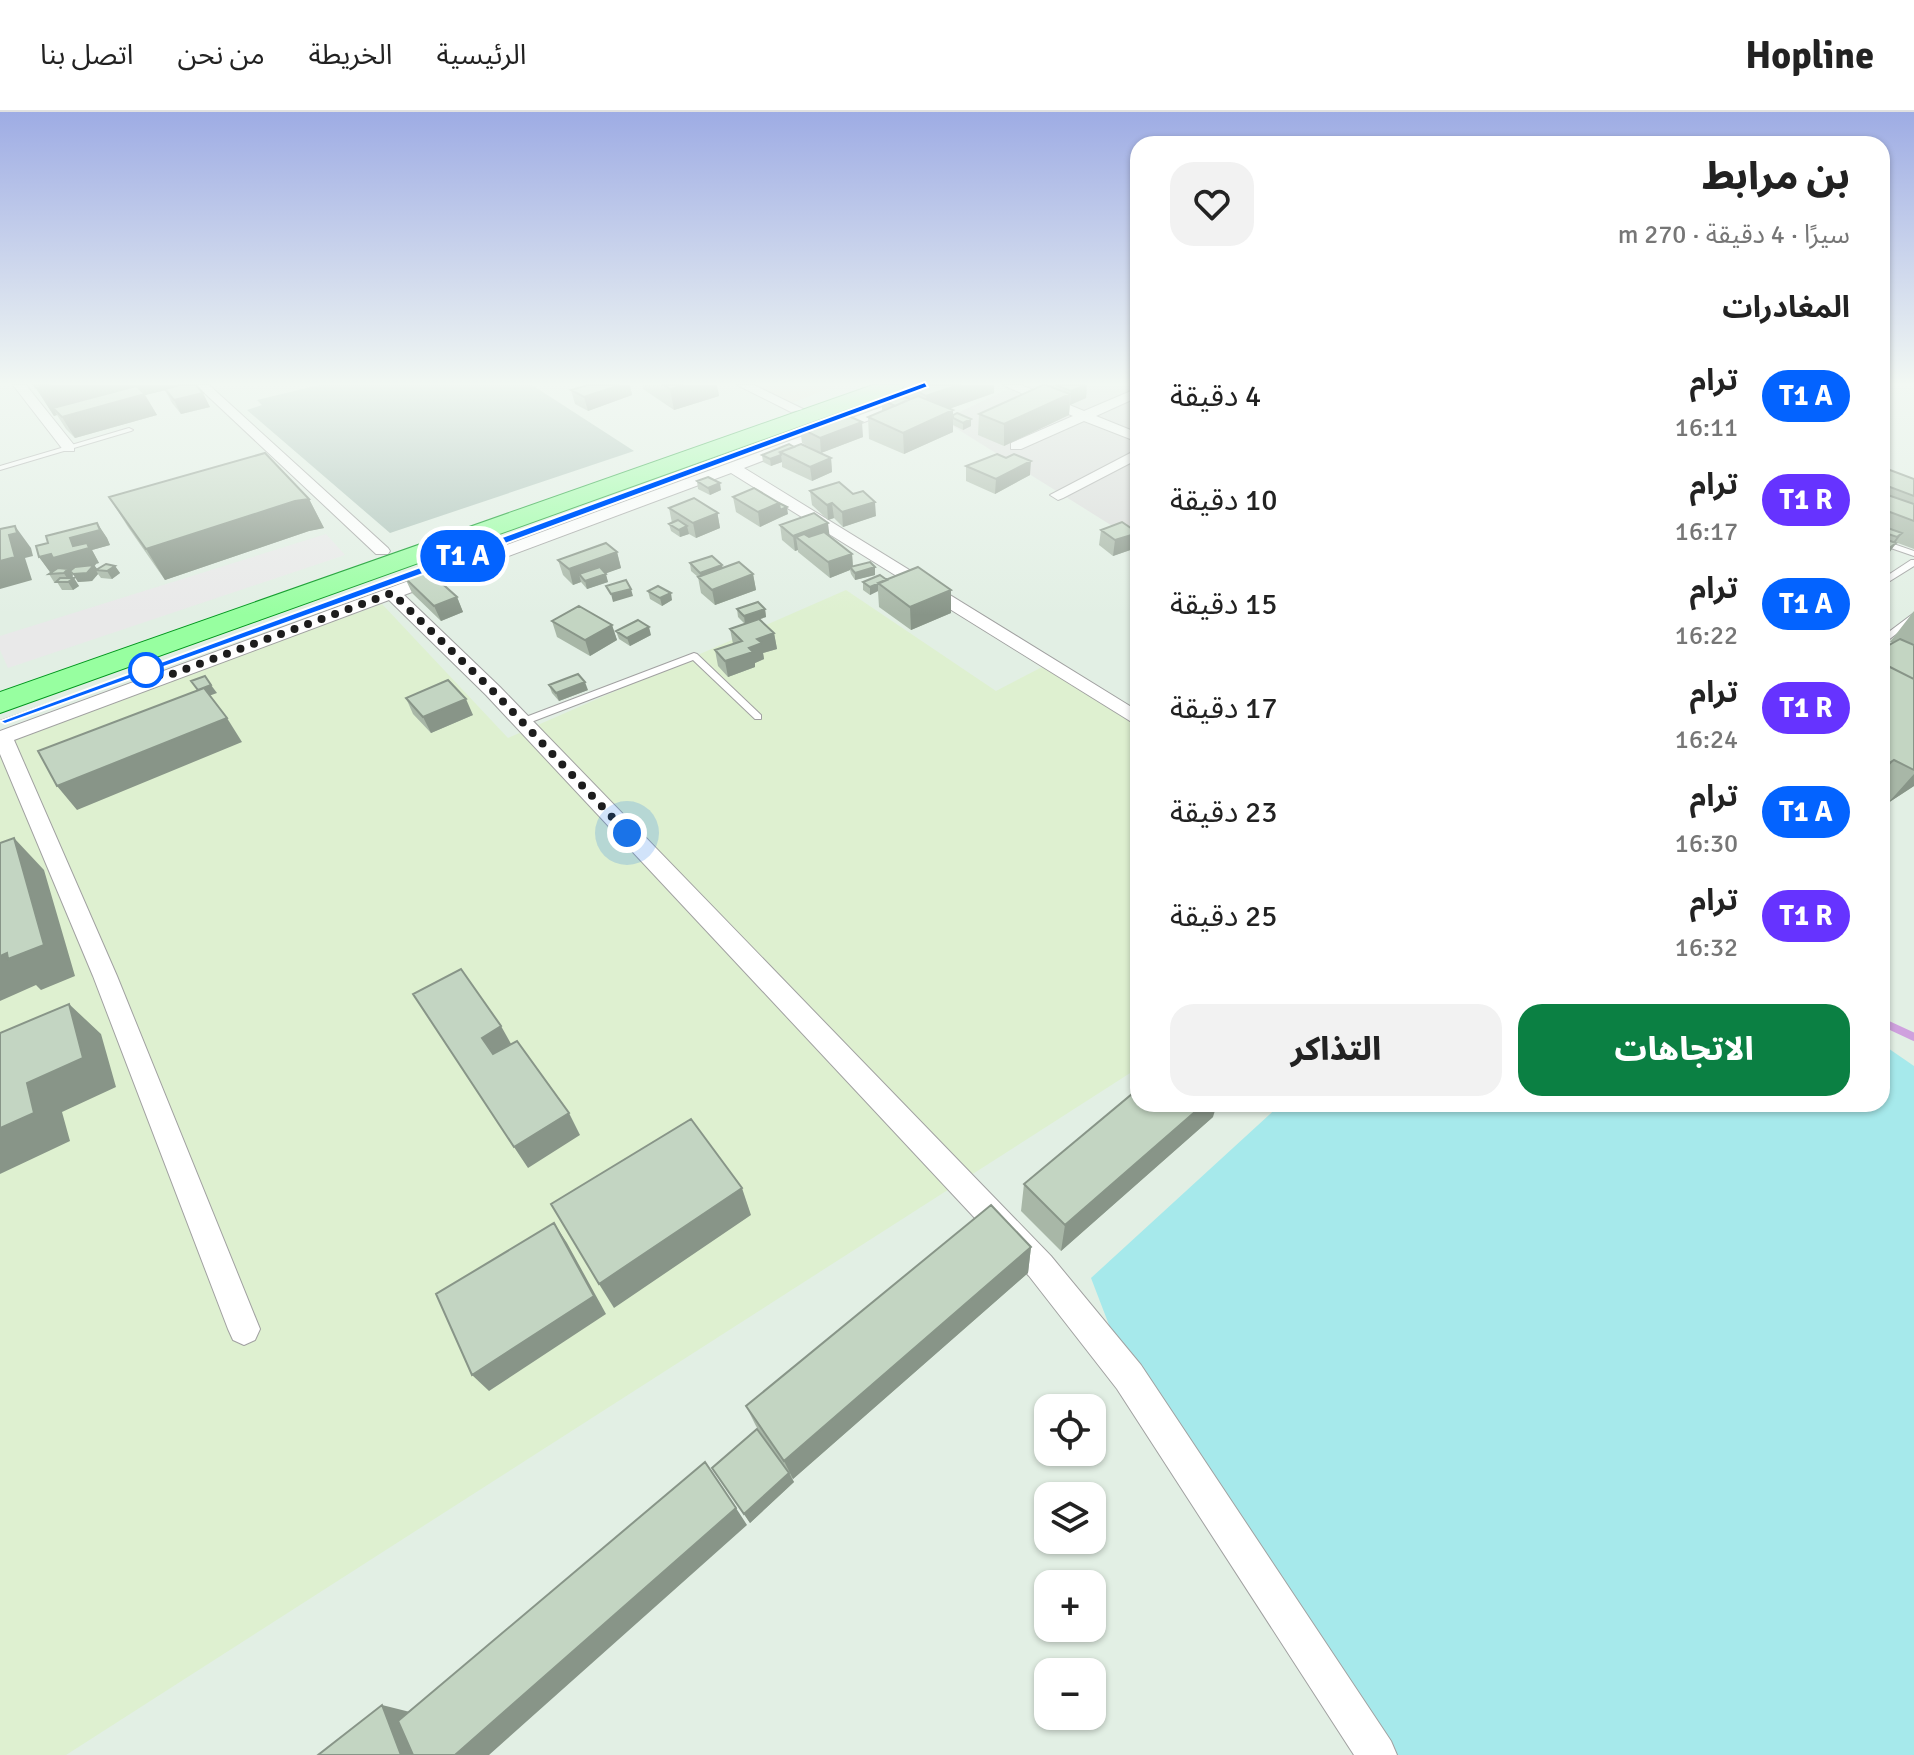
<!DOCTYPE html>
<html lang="ar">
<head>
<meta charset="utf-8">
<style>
  body { margin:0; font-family:Signika,"Noto Sans Arabic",sans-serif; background:#f2f2f2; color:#222; direction:rtl; height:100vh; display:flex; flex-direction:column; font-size:30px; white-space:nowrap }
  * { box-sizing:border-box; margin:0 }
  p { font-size:26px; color:#767676 }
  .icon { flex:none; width:44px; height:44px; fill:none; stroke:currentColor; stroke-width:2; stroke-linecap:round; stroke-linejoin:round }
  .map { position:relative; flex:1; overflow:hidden; direction:ltr }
  .panel { position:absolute; left:1130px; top:24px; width:760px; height:976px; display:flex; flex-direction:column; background:#fff; border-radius:24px; box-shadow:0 2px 6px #0004; direction:rtl }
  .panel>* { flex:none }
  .badge { padding:0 16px; border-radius:26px; font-size:28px; line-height:52px }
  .tools { position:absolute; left:1034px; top:1282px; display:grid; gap:16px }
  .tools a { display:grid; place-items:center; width:72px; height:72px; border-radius:16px; background:#fff; box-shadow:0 2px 6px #0004; font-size:40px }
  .you { position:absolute; width:40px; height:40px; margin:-20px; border:6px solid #fff; border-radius:50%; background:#1a73e8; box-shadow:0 0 0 12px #1a73e833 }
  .map>.badge { position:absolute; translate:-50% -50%; box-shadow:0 0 0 4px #fff }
  h2 { padding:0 40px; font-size:30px; line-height:72px }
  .round { display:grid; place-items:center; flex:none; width:84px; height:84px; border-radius:24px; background:#f2f2f2 }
  .headline { display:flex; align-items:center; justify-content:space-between; height:136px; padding:0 40px }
  h1 { font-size:38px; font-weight:800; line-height:60px }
  .primary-button { display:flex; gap:16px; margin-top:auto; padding:16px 40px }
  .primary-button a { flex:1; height:92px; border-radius:24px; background:#0b8043; color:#fff; font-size:32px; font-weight:800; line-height:92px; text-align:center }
  .primary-button a+a { background:#f2f2f2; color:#222 }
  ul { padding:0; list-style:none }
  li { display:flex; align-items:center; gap:24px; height:104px; padding:0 40px }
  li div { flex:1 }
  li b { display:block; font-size:30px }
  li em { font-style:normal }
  li .badge { min-width:88px; font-weight:700; text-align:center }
  header { display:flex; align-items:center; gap:48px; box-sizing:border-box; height:112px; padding:0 40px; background:#fff; border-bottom:2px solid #e0e0e0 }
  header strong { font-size:38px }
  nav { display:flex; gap:44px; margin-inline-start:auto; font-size:28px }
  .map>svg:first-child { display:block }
  .residential { fill:#dadbda }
  .commercial { fill:#def0d0 }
  .industrial { fill:#e8e2d4 }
  .construction { fill:#adc3b9 }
  .grass { fill:#a6e9eb }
  .parking { fill:#e9e9e9 }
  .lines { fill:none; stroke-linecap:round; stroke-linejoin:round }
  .stream { stroke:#cfa1de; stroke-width:8 }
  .service-casing { stroke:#a1a1a1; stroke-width:2 }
  .minor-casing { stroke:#a1a1a1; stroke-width:2 }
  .primary-casing { stroke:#00961d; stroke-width:2 }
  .service { fill:#fff; fill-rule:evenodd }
  .minor { fill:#fff; fill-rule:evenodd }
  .primary { fill:#97ffa0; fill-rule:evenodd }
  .tram { stroke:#6b6b6b; stroke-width:2 }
  .wall { fill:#a8b7a7 }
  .shaded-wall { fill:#889588 }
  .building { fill:#c3d5c2; stroke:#889588; stroke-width:2 }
  .line { fill:#0363ff; stroke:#fff; stroke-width:2 }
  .walk { stroke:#1d1d1d; stroke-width:8; stroke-dasharray:0 14.4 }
  .stop-dot { fill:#fff; stroke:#0363ff; stroke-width:4 }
</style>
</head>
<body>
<header>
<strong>Hopline</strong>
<nav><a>الرئيسية</a><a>الخريطة</a><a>من نحن</a><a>اتصل بنا</a></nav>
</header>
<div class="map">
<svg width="1914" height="1643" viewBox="0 0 1914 1643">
  <rect width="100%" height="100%" fill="#e2efe4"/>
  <path class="residential" d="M1016,273H1138V430L943,308Z"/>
  <path class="commercial" d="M846,478L996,579L1046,553L1138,611V956L66,1643H0V630L382,492L508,626Z"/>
  <path class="industrial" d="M756,273H837L792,291Z"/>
  <path class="construction" d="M319,273H532L634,339L390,421L247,298L262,293L257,288Z"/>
  <path class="grass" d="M1882,932L1914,954V1643H1395L1129,1265L1091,1166L1281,992H1882Z"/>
  <path class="parking" d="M326,422L345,443L8,556L0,538V524Z"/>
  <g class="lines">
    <path class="stream" d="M1882,910L1914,925"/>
    <defs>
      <path id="service" d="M129,316L133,318L131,319L0,358V354Z
        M1882,428L1914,439V444L1882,433Z
        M1911,448H1914V454L1882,474V467Z
        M1914,501V508L1882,533V525Z
        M694,541L697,542L761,603V607H755L693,548L526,612H518L517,610L518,608Z"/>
      <path id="minor" d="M13,273H26L74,333V339H64Z
        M196,273H209L388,436L390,439L388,442H376Z
        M737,273H754L803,297L791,300Z
        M942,273H961L744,356L1138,599V614L731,361L404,483L500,575L1051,1144L1141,1253L1391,1629L1397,1643H1354L1117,1277L1029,1164L486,583L389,488L14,628L117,864L260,1217L255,1228L244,1233L233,1228L228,1217L93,864L0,642V619Z
        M1003,273H1021L1084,299L1138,276V285L1096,304L1138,321V330L1084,309L1021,337H1011V331L1073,304Z
        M1138,337V347L1063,386L1058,388L1050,383Z"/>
      <path id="primary" d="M873,273H904L901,278L0,601V580Z"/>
    </defs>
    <use href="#service" class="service-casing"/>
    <use href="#minor" class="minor-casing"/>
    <use href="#primary" class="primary-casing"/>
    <use href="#service" class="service"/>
    <use href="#minor" class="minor"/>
    <use href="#primary" class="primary"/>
    <path class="tram" d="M0,609L444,451L925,273"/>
  </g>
  <path class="wall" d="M34,273H196L210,295L181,302L172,291L165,278L145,283L157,303L75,326L66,317L57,303L54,304Z
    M588,273H630L632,283L588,299L575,292L571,278Z
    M642,273H717L719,284L674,298L643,277Z
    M917,273L994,281L949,297L953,298V303L971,307V314L963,318L953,313V320L904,342L869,327L868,305L882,299V288L900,283V279Z
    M1043,273H1087L1086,286L1070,293L1069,303L1004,334L978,323L979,302Z
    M800,316L863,325L821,341L802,331Z
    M794,335L831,346L832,360L812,369L782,355V350L771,354L763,350L762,343Z
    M966,354L1030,363L995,382L966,369Z
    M1138,354V374L1132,370L1134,355Z
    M1882,355L1914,367V437L1895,430L1896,431L1882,451Z
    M697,369L721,378L710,383L698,377Z
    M754,376L788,402L760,415L736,400L733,385Z
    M810,379L876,404L843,415L834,406L828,408L812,393Z
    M109,385L309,387L324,416L309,419L165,468L128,415Z
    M706,394L717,399L720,416L696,426L689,422L680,425L671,419L669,412L672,411L669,396Z
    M97,411L107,426L110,433L92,438L99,451L90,453H94L97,457L115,454L120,461L112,467L101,466L98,462L92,469L78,470L71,459H70L73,464L72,466L79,474L73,478H62L57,470H54L49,462L53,460H50L39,445L48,431Z
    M780,413L829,424L852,442L853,454L875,455V463L855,468L851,462L850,458L830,466L798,440V438L795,439L782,428Z
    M1101,418L1138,421L1136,436L1113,444L1099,433Z
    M617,440L621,456L605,461L608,470L587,477L581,470L573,473L563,463L558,448Z
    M690,451L753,462L756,478L715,493L701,481L698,465L691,459Z
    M405,466L457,485L463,500L441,509L412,481Z
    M887,468L951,478V501L911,518L879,495L878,479L870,483L863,478V470Z
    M648,479L672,488L662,494L650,487Z
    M737,497H765L766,505L760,507L774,521L777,537L763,541L764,547L755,551V555L728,565L718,554L715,538L733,532L730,517L745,512L738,505Z
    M1914,499V674L1888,691L1882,688V537L1893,531L1890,530Z
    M552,509L612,513L617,528L590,544L557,525Z
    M616,519L651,523L630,534L619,527Z
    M549,573L588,578L559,589L552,581Z
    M406,586L473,603L431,621L413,602Z
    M1213,1005L1061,1139L1021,1099L1024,1072Z
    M1031,1135L1028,1161L793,1367L791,1365L794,1370L750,1411L712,1356L765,1328L756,1314L746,1294Z"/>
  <path class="shaded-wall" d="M50,273H188L145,283L157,303L75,326L62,305L53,296L57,303L54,304L36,276Z
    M620,273H630L632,283L588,299L584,285Z
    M684,273H717L719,284L674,298L670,277Z
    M934,273H994V281L926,305V284Z
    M1087,273L1086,286L1070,293L1071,279Z
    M203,281L210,295L181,302L174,288Z
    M1070,282L1069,303L1004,334V312Z
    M953,298V320L904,342L903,321Z
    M971,307V314L963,318V311Z
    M862,310L863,325L821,341L820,326Z
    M781,343L782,350L771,354L770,347Z
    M831,346L832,360L812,369L810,355Z
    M1031,349L1030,363L995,382L996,367Z
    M720,371L721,378L710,383L708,376Z
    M309,387L324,416L309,419L165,468L146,437L295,389Z
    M875,390L876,404L843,415L842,400Z
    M779,391L781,405L760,415L758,400Z
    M832,391L834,406L828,408L827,393Z
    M787,395L788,402L781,405L780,398Z
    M717,399L720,416L696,426L693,411Z
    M97,411L107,426L110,433L92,438L99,451L70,459L73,464L69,469L61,457L50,460L39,445L73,434L70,426Z
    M828,411L830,427L796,425L798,438L795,439L793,424Z
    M15,414L31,436L33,444L25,446L32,468L0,477V449L9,423Z
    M687,414L689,422L680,425L679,418Z
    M1138,421L1136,436L1113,444L1115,428Z
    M1902,421L1893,434L1896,431L1882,451V442L1888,437L1897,425Z
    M617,440L621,456L585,469L579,462L581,470L573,473L569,457Z
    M852,442L853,457L850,455V458L830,466L828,450Z
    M94,453L98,458H96L98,462L92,469L78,470L73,462Z
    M722,453L724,460L701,468L700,461Z
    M115,454L120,461L112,467L107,459Z
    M875,455V463L855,468V461Z
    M606,462L608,470L587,477L585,469Z
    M753,462L756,478L715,493L712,478Z
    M74,466L79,474L73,478L68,470Z
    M878,472V479L870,483V475Z
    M631,477L633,484L613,490L611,482Z
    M951,478V501L911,518L910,495Z
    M671,481L672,488L662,494L660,486Z
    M457,485L463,500L441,509L434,494Z
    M765,497L766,505L745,512L744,504Z
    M612,513L617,528L590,544L585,528Z
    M649,515L651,523L630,534L627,526Z
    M774,521L777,537L763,541L764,547L755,551V555L728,565L725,549L749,536L757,527Z
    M585,570L588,578L559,589L556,581Z
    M211,573L217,581L203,586L198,578Z
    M466,587L473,603L431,621L423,605Z
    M227,606L242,630L77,698L57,674Z
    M1894,648L1882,662V656Z
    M1914,662V674L1888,691Z
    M14,726L44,758L75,864L41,878L36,873L0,889V844Z
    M69,892L101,922L116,975L62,1000L70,1029L0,1062V1016L27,971Z
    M501,914L514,937L495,948L482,926Z
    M1204,992H1217L1213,1005L1061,1139L1065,1113Z
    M569,1001L580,1023L528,1056L514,1035Z
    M742,1076L751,1103L614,1196L599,1172Z
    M554,1111L567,1131L606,1202L489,1279L472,1263Z
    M1031,1135L1028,1161L793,1367L784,1349Z
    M789,1361L794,1370L750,1411L744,1402Z
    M736,1396L747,1413L489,1643H455Z
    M382,1593L414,1601L430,1643H401Z"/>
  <path class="building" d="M34,273H50L36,276Z
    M181,273H196L203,281L174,288L165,277Z
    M588,273H620L584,285L571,278Z
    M664,273H684L670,277Z
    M917,273H919L910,276V281L907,282L900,279Z
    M919,273H958L926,284L910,276Z
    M1043,273H1046L1070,282L1004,312L979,302Z
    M1056,273H1086L1071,279Z
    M136,274L145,282L62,305L53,296Z
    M897,282L910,287L895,294L882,288Z
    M918,284L953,298L903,321L868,305Z
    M842,301L862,310L820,326L800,316Z
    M957,301L971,307L963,311L953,306V303Z
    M789,332L794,335L780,340L781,343L770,347L762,343Z
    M801,332L831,346L810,355L780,340Z
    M265,341L309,387L295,389L146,437L109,385Z
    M997,342L1006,346L1014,342L1031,349L996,367L966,354Z
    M1882,355L1914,367V384L1882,372Z
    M708,365L720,371L708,376L697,369Z
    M839,370L853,382L863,379L875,390L842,400L832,391L827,393L810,379Z
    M754,376L779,391L758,400L733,385Z
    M1882,381L1914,392V409L1882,397Z
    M694,386L718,401L693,411L669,396Z
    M779,391L787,395L780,398Z
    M814,401L828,411L793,424L780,413Z
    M678,408L687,414L679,418L669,412Z
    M1122,410L1138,421L1115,428L1101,418Z
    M97,411L100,418L70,426L73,434L87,431L89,436L53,446L51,442L39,445L36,434L48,431L46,424Z
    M15,414L17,421L9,423L15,445L0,449V417Z
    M1882,414L1902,421L1897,425L1882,420Z
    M824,420L852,442L828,450L796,425L804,422L809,425Z
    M1882,426L1896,431L1883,441H1882Z
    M606,431L617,440L569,457L558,448Z
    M712,444L722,453L700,461L690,451Z
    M739,450L753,462L712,478L698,465Z
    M870,450L875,455L855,461L850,455Z
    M106,452L115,454L107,459L96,458Z
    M94,453L87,461L73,462L70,459L75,455Z
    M600,455L606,462L585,469L579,462Z
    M918,455L951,478L910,495L878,471Z
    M58,456L68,457L64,461L49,462Z
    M427,458L457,485L434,494L405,466Z
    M880,463L887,468L870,475L863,470Z
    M60,466H74L68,470H56Z
    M626,468L631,477L611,482L606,474Z
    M658,474L671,481L660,486L648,479Z
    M758,490L765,497L744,504L737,497Z
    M579,494L612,513L585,528L552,509Z
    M759,507L774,521L757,527L762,531L749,536L753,540L725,549L715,538L742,529L730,517Z
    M638,508L649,515L627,526L616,519Z
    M1900,527L1914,533V567L1882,551V537Z
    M1882,551L1914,567V658L1894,648L1882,656Z
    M578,562L585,570L556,581L549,573Z
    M205,564L211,573L198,578L191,569Z
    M448,568L466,587L423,605L406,586Z
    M204,576L227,606L57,674L38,639Z
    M14,726L44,833L8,847L7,841L0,844V731Z
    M461,857L501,914L482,926L493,942L517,929L569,1001L514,1035L413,882Z
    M69,892L83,946L27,971L34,1001L0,1016V921Z
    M1138,977V992H1204L1065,1113L1024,1072Z
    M691,1007L742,1076L599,1172L551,1092Z
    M991,1093L1031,1135L784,1349L746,1294Z
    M554,1111L594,1184L472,1263L436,1182Z
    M757,1317L789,1361L744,1402L712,1356Z
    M705,1350L736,1396L455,1643H413L398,1609Z
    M382,1593L401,1643H318Z"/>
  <linearGradient id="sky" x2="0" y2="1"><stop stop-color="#9eace4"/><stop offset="0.54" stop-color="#f2f8f3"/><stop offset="1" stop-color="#f2f8f3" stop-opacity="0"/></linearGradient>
  <rect width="1914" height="503" fill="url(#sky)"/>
  <path class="line" d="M925,270L928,275L448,453L5,612L0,609Z"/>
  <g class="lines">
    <path class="walk" d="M146,558L164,565L392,481L493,579L627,721"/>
  </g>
  <circle class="stop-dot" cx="146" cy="558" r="16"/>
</svg>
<div class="tools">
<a><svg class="icon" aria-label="locate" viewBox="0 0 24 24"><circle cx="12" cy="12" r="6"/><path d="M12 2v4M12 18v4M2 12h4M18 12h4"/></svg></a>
<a><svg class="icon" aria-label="layers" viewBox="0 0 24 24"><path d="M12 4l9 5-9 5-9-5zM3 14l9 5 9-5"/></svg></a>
<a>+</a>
<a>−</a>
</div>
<div class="you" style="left:627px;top:721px"></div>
<b class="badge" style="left:463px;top:444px;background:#0363ff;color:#fff">T1 A</b>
<section class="panel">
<div class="headline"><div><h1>بن مرابط</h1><p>سيرًا · 4 دقيقة · 270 m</p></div><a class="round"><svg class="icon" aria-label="heart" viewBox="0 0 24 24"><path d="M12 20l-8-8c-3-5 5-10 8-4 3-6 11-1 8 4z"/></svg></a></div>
<h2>المغادرات</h2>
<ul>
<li><span class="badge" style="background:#0363ff;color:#fff">T1 A</span><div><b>ترام</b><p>16:11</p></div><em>4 دقيقة</em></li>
<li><span class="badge" style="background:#63f;color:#fff">T1 R</span><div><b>ترام</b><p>16:17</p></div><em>10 دقيقة</em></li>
<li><span class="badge" style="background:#0363ff;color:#fff">T1 A</span><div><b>ترام</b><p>16:22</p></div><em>15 دقيقة</em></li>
<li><span class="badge" style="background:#63f;color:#fff">T1 R</span><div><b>ترام</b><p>16:24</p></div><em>17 دقيقة</em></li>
<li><span class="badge" style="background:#0363ff;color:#fff">T1 A</span><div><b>ترام</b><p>16:30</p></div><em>23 دقيقة</em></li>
<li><span class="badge" style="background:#63f;color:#fff">T1 R</span><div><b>ترام</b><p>16:32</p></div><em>25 دقيقة</em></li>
</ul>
<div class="primary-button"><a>الاتجاهات</a><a>التذاكر</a></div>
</section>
</div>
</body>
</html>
